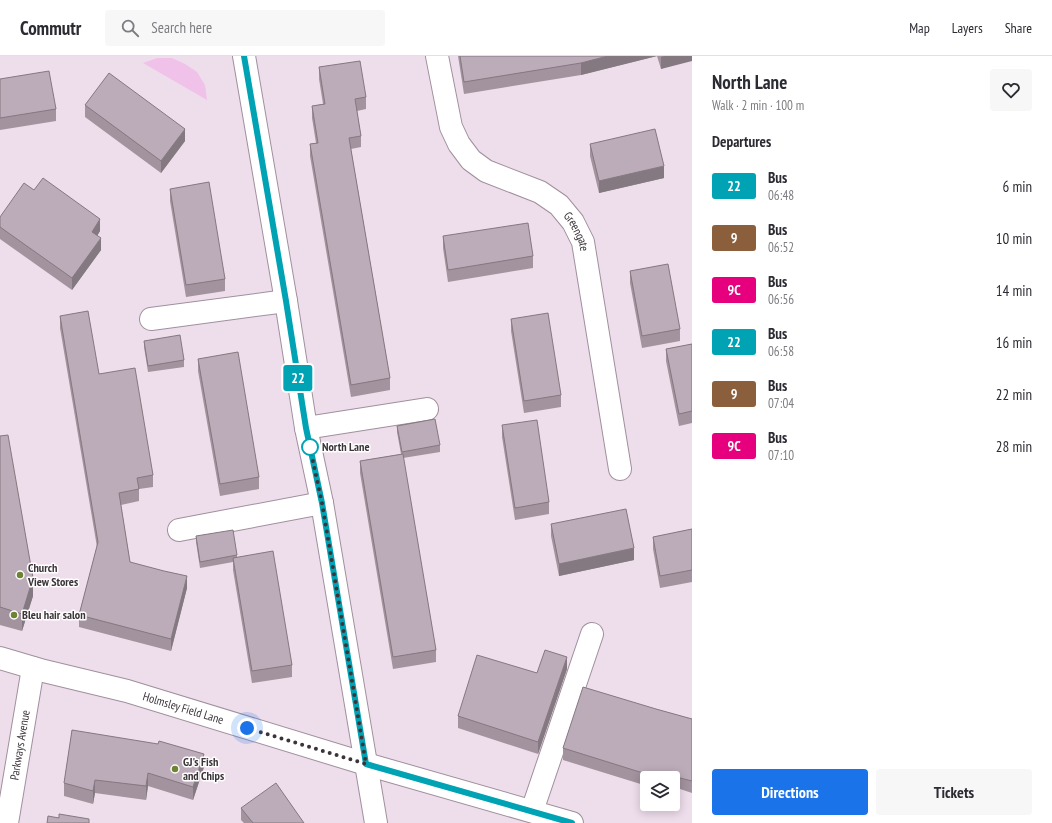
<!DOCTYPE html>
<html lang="en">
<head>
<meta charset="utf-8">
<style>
  body { margin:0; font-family:"PT Sans Narrow",sans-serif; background:#f7f7f7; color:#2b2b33; height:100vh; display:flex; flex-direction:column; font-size:15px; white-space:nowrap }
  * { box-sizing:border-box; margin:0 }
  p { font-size:13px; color:#7c7c81 }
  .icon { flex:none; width:22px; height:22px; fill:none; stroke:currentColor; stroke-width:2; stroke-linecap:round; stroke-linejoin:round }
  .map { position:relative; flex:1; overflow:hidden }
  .sheet { display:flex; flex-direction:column; background:#fff; width:360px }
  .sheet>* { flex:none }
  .badge { padding:0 8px; border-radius:3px; font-size:14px; line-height:26px }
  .buttons { position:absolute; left:640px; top:715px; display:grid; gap:8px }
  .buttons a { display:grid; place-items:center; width:40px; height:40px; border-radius:4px; background:#fff; box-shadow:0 2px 10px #0003; font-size:20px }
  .you { position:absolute; width:20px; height:20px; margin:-10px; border:3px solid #fff; border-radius:50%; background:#1a73e8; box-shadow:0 0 0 6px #1a73e833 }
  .map>.badge { position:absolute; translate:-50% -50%; box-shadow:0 0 0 2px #fff }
  h2 { padding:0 20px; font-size:15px; line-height:36px }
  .round { display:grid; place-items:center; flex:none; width:42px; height:42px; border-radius:4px; background:#f7f7f7 }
  .summary { display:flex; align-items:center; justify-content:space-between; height:68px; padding:0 20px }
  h1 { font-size:19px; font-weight:700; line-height:30px }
  .button { display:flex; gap:8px; margin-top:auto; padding:8px 20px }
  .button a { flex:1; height:46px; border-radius:4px; background:#1a73e8; color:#fff; font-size:16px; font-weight:700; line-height:46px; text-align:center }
  .button a+a { background:#f7f7f7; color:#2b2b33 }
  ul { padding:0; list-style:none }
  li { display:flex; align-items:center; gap:12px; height:52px; padding:0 20px }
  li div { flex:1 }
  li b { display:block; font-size:15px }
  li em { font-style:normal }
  li .badge { min-width:44px; font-weight:700; text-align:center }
  header { display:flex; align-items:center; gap:24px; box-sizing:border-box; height:56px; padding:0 20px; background:#fff; border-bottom:1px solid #e1e1e2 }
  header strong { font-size:19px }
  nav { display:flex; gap:22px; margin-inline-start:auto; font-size:14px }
  .search { width:280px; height:36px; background:#f7f7f7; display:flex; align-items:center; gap:10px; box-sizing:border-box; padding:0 14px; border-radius:4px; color:#7c7c81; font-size:15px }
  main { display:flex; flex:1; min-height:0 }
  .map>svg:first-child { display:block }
  .green { fill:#f1c2e9 }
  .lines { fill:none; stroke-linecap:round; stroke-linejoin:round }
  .minor-casing { stroke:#a0909d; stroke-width:24 }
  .minor { stroke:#fff; stroke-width:22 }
  .wall { fill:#a2939e }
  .shaded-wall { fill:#847881 }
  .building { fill:#bcabb8; stroke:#847881 }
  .line-casing { stroke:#fff; stroke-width:9 }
  .line { stroke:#00a3b4; stroke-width:6 }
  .walk { stroke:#3b3439; stroke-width:4; stroke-dasharray:0 7.2 }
  .stop-dot { fill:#fff; stroke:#00a3b4; stroke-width:2 }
  .poi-dot { fill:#6e8334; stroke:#fff; stroke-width:1.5 }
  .labels { text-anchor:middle; stroke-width:3; stroke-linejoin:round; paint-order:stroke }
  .street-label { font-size:12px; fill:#3b3439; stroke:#fff }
  .stop-label { font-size:12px; font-weight:bold; fill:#3b3439; stroke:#fff; text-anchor:start }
  .poi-label { font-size:12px; font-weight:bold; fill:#3b3439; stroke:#fff; text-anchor:start }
</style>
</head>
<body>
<header>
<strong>Commutr</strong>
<div class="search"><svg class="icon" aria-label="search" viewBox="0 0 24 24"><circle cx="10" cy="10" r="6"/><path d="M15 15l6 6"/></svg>Search here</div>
<nav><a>Map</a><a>Layers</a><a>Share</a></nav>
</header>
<main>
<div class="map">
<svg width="692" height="767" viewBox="0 0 692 767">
  <rect width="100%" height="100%" fill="#eeddeb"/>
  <path class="green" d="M157,2H172L185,8L197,16L205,29L207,44L143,7Z"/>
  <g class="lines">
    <defs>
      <g id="minor">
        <path d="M244,0L286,245L306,372L322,447L376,767"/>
        <path id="s1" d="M437,0L451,71L459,88L471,104L486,115L540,136L559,149L573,166L583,186L620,413"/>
        <path d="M151,263L286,245"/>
        <path d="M306,372L427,353"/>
        <path d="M179,474L322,447"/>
        <path id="s2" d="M0,602L44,615L127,635L366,708L572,767"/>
        <path d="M532,755L592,578"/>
        <path id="s3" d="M7,767L33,612"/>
      </g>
    </defs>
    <use href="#minor" class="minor-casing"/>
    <use href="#minor" class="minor"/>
  </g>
  <path class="wall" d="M458,0H657L581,19L464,38Z
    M657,0H692L661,13Z
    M319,11L366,41V53L357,55L361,80V91L351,93L390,322V334L351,341L310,100V88L316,87L312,62V50L323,48L319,23Z
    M0,23L56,53V65L0,74Z
    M85,49L185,85L161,117L85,61Z
    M590,88L664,122L599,137L590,100Z
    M170,133L225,223V235L186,241L170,145Z
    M34,134L100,175L97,180L101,194L72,234L0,183V161Z
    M443,180L533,200V212L448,226L443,192Z
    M630,215L680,273V285L642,292L630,227Z
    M60,260L99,318L153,419V431L139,433V445L121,449L130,506L187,532L171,595L79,571V559L97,491L60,272Z
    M511,263L561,339V351L524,357L511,275Z
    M144,285L184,304V311L148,316L144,291Z
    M692,288V367L679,370L666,305V293Z
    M198,303L259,421V433L220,440L198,315Z
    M502,369L549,446V458L515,464L502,381Z
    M397,370L440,389V396L403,402L436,594V606L393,613L360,417V405L401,398L397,376Z
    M0,380L33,540L22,575L0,569Z
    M551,468L634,504L559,520L551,480Z
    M692,473V526L660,532L653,493V481Z
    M196,480L237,499V501L292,609V621L252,627L233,514V506L200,512L196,486Z
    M567,613L538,698L458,672V660Z
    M656,653L692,663V737L680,733L678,739L673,738V722H647V730L563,704V692Z
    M72,674L204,711L193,744L148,730L146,744L95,737L93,748L64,740V727Z
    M241,752L304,767H244L241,764Z"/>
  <path class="shaded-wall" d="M608,0H657L581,19V7Z
    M664,0H692V5L661,13V1Z
    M185,73V85L161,117V105Z
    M664,110V122L599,137V125Z
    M100,163V175L92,188V176Z
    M101,182V194L72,234V222Z
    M634,492V504L559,520V508Z
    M187,520V532L171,595V583Z
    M33,522V540L22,575V558Z
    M567,601V613L538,698V686Z
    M204,698V711L193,744V731Z
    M148,717V730L146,744V730Z
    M680,722V733L678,739V728Z
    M95,724V737L93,748V735Z"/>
  <path class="building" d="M460,0H608L581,7L464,26Z
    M360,5L366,41L355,43L361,80L349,82L390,322L351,329L310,88L318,87L312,50L325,48L319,11Z
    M49,15L56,53L0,62V23Z
    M109,17L185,73L161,105L85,49Z
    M655,73L664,110L599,125L590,88Z
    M43,122L100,163L92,176L101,182L72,222L0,171V161L24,127L34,134Z
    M209,126L225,223L186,229L170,133Z
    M528,167L533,200L448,214L443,180Z
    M668,208L680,273L642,280L630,215Z
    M88,255L99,318L135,312L153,419L137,422L139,433L119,437L130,506L164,515L187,520L171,583L79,559L98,486L60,260Z
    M548,257L561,339L524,345L511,263Z
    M180,279L184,304L148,310L144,285Z
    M692,288V355L679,358L666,293Z
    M238,296L259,421L220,428L198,303Z
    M435,363L440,389L402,396L397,370Z
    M537,364L549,446L515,452L502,369Z
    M8,379L33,522L22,558L0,551V380Z
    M403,398L436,594L393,601L360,405Z
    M626,453L634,492L559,508L551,468Z
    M692,473V514L660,520L653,481Z
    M233,474L237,499L200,506L196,480Z
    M273,495L292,609L252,615L233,502Z
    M545,594L567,601L538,686L458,660L477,599L537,617Z
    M583,631L656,653L692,663V725L680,722L678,728L673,726V722H659L563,692Z
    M72,674L158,688L159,685L204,698L193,731L148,717L146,730L95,724L93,735L64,727Z
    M276,727L304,767H253L241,752Z
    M59,758L89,763V767H47L48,760L59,762Z"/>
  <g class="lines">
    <defs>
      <path id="line" d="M244,0L286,245L306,372L322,447L366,708L572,767"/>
    </defs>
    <use href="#line" class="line-casing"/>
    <use href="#line" class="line"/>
    <path class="walk" d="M247,672L366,708L322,447L309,387L310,391"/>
  </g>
  <circle class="stop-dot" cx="310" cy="391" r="8"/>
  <g class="poi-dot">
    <circle cx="20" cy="519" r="4"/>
    <circle cx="14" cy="559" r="4"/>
    <circle cx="175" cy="713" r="4"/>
  </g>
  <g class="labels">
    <g class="street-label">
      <text dy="4" stroke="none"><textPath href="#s1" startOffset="243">Greengate</textPath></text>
      <text dy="4" stroke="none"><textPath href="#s2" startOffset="190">Holmsley Field Lane</textPath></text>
      <text dy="4" stroke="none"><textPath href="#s3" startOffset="79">Parkways Avenue</textPath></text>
    </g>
    <g class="stop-label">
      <text x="322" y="395">North Lane</text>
    </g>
    <g class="poi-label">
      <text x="28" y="516">Church<tspan x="28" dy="14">View Stores</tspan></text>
      <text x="22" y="563">Bleu hair salon</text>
      <text x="183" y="710">GJ's Fish<tspan x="183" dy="14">and Chips</tspan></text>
    </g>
  </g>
</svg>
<div class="buttons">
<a><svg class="icon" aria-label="layers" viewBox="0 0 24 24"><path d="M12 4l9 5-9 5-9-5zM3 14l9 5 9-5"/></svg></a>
</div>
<div class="you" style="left:247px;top:672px"></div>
<b class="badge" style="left:298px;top:322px;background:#00a3b4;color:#fff">22</b>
</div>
<section class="sheet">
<div class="summary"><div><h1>North Lane</h1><p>Walk · 2 min · 100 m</p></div><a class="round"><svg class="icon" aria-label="heart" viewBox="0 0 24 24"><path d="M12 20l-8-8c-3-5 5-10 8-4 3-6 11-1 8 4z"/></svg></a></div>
<h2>Departures</h2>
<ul>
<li><span class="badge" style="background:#00a3b4;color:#fff">22</span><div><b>Bus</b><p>06:48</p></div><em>6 min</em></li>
<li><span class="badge" style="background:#8b5e3c;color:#fff">9</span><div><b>Bus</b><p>06:52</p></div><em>10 min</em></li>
<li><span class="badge" style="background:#e6007e;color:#fff">9C</span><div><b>Bus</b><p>06:56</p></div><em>14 min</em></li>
<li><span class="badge" style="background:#00a3b4;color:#fff">22</span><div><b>Bus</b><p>06:58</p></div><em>16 min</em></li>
<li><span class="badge" style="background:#8b5e3c;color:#fff">9</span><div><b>Bus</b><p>07:04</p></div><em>22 min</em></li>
<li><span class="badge" style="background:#e6007e;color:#fff">9C</span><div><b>Bus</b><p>07:10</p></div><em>28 min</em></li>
</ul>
<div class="button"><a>Directions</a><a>Tickets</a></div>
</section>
</main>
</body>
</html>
